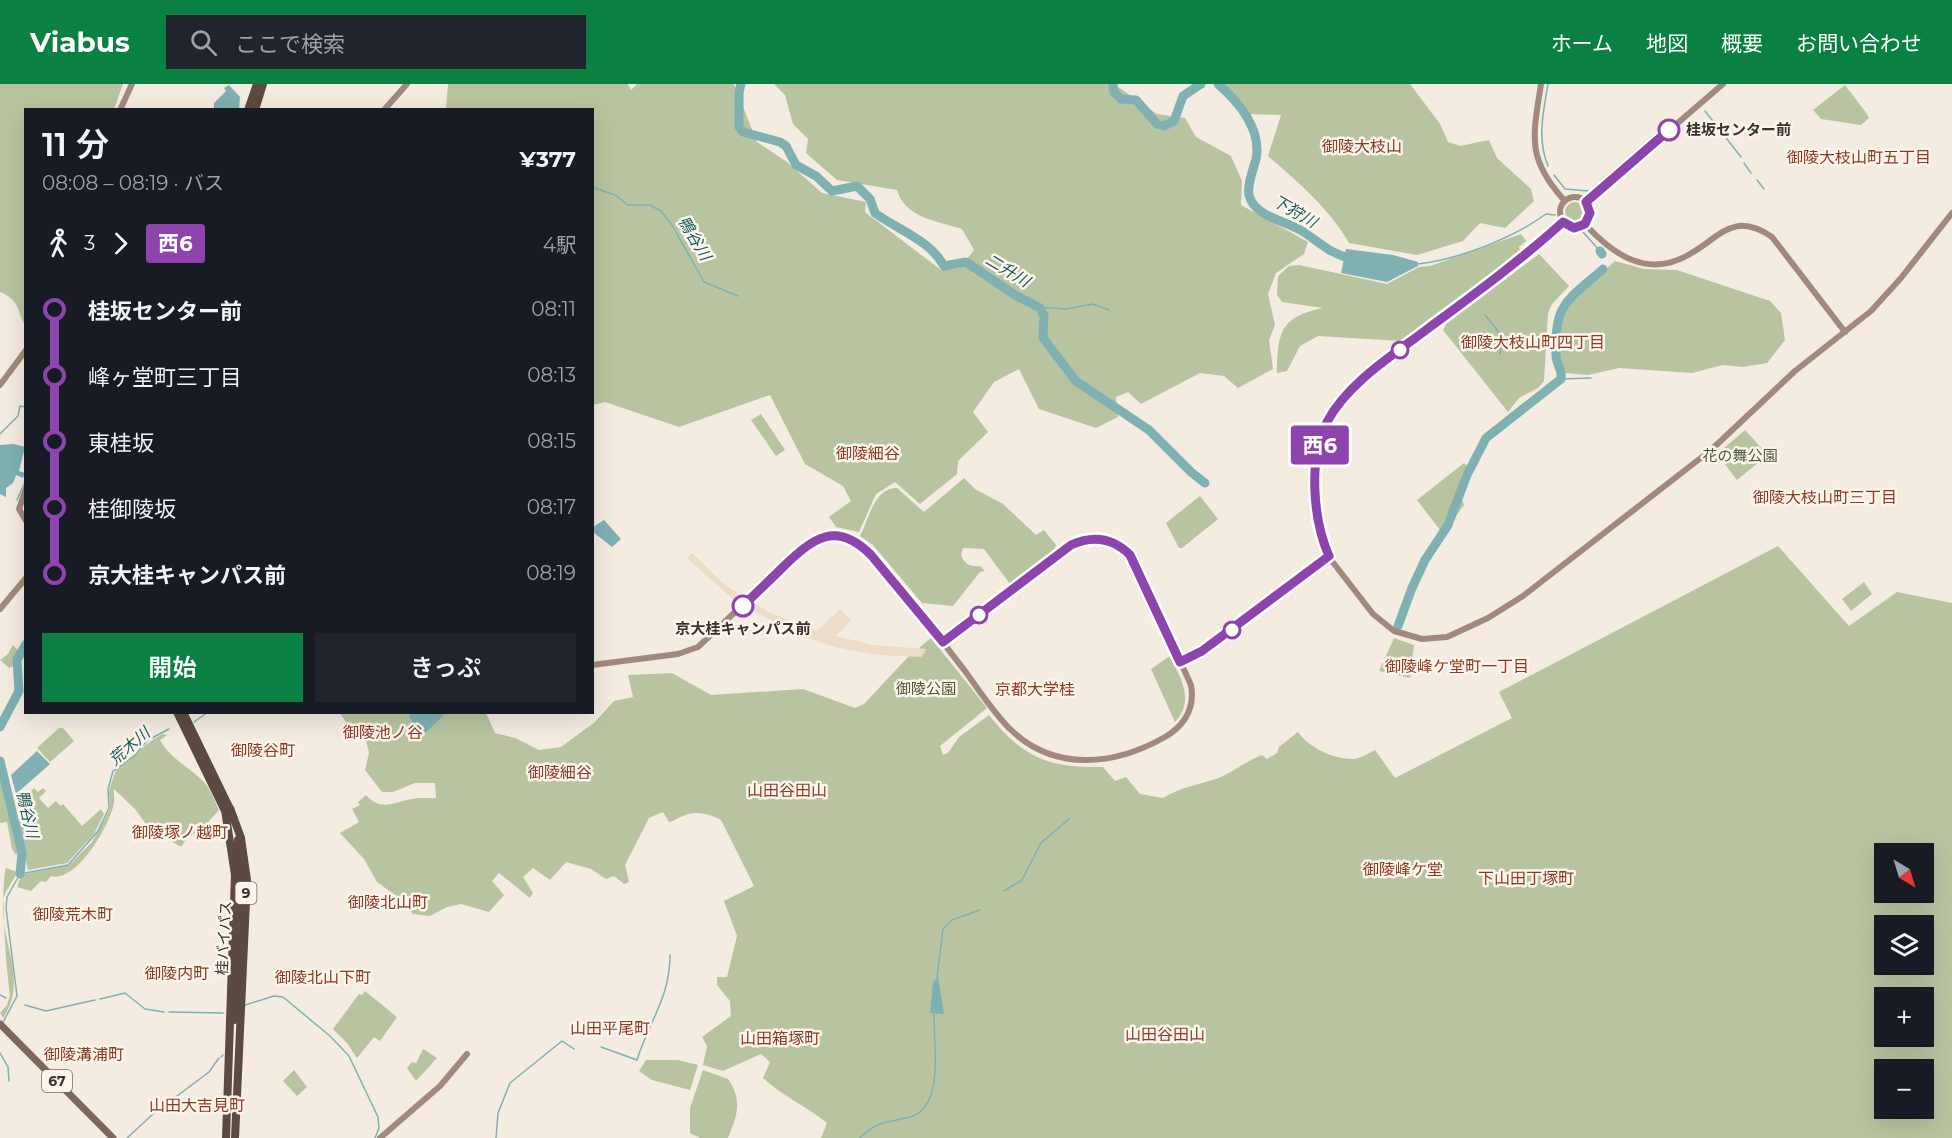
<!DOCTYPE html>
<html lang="ja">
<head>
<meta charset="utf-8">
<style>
  body { margin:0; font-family:Montserrat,"Noto Sans JP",sans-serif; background:#20242c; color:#f1f3f6; height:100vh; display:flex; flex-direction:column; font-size:22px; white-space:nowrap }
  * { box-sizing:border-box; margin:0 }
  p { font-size:20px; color:#9ea1a6 }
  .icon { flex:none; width:33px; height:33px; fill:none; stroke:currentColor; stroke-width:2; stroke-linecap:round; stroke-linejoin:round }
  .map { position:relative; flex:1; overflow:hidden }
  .drawer { position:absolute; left:24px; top:24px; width:570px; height:606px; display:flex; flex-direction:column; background:#171b24; border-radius:0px; box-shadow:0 6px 24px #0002 }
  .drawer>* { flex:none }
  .badge { padding:0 12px; border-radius:4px; font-size:21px; line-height:39px }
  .needle { width:39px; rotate:142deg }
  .fabs { position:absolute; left:1874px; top:759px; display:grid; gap:12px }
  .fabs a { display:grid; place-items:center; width:60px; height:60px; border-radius:0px; background:#171b24; box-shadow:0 6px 24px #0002; font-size:30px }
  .map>.badge { position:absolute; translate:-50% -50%; box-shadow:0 0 0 3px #fff }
  .legs { display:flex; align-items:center; gap:9px; height:66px; padding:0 18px; font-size:20px }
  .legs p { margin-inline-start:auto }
  .overview { display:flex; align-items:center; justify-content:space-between; height:102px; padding:0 18px }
  h1 { font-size:33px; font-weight:600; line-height:45px }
  .action { display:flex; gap:12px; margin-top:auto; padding:12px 18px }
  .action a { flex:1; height:69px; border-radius:0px; background:#0b8043; color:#fff; font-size:24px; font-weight:600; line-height:69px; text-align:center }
  .action a+a { background:#20242c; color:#f1f3f6 }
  ul { padding:0 18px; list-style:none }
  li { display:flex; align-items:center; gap:21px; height:66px; font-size:22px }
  li i { display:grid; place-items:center; width:9px; height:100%; margin:0 8px; background:currentColor }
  li i::after { content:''; width:15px; height:15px; margin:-8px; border:4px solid; border-radius:50%; background:#171b24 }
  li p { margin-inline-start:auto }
  li:first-child i { background:linear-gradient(#0000 50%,currentColor 0) }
  li:last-child i { background:linear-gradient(currentColor 50%,#0000 0) }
  header { display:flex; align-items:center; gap:36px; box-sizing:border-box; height:84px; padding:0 30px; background:#0b8043; color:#fff }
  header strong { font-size:28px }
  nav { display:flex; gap:33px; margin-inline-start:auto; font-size:21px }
  .search { width:420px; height:54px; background:#20242c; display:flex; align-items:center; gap:15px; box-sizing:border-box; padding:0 21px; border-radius:0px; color:#9ea1a6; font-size:22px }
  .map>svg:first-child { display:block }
  .green { fill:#b8c4a0; fill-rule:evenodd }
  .plaza { fill:#ecdcc8 }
  .water { fill:#7fb0b2 }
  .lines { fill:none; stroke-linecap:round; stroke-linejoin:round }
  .stream { stroke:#7fb0b2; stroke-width:1.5 }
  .river { stroke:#7fb0b2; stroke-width:9 }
  .secondary { stroke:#a18a7d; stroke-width:6 }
  .primary { stroke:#7d675c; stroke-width:7 }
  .highway { stroke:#5c4a42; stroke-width:8 }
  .line-1-casing { stroke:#fff; stroke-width:14 }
  .line-1 { stroke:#8e44ad; stroke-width:9 }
  .stop-1-dot { fill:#fff; stroke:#8e44ad; stroke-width:3 }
  .labels { text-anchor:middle; stroke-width:5; stroke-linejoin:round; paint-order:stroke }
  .shield { fill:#fbf5ee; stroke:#756b66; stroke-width:1.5 }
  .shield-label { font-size:14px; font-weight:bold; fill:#3b302b }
  .stop-label { font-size:15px; font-weight:bold; fill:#3b302b; stroke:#fbf5ee; text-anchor:start }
  .park-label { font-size:15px; fill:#4a5a2e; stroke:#fbf5ee }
  .street-label { font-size:15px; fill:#3b302b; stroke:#fbf5ee }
  .neighbourhood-label { font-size:16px; fill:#8c3b22; stroke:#fbf5ee }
  .water-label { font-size:16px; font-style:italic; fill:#1f5a5e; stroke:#fbf5ee }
</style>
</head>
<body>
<header>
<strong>Viabus</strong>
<div class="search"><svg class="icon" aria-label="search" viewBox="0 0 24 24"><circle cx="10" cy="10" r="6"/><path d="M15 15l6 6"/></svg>ここで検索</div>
<nav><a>ホーム</a><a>地図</a><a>概要</a><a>お問い合わせ</a></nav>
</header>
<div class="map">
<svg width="1952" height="1054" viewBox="0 0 1952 1054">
  <rect width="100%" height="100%" fill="#f4ebe1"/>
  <path class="green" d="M0,0H123L114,25L26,26L25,241C17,227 20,216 0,208Z
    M448,0H628L631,6L637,0H734L757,58L787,78L822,109L866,118L865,128L941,186L960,184L974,166L962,145C937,137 905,134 897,106L837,96L806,69L808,55L793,40L785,11L774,0H1114L1157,30L1185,34L1196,53L1231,72L1242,97L1241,121L1308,158L1304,170L1276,189L1268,210L1275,241L1269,256L1273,285L1238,304L1224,292L1200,289L1141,320L1128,308L1116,313L1118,333L1096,344L1039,325L1019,285L994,298L973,328L988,348L958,377L957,390L920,420L895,398L876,410L859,448L836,443L829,433L851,417L843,402L805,380L770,311L679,343L605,318L593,321L592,26L446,25Z
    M1220,0H1410L1440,40L1448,58L1460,62L1489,56L1497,74L1531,105L1534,117L1505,144L1480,139L1463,157L1417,171L1349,159C1330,125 1297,97 1268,72L1281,31L1249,30Z
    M1845,1L1867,30L1869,34L1861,41L1821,35L1813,26Z
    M1565 128a10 10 0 1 1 20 0a10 10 0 1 1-20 0Z
    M1521,150L1526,157L1519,163L1521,169L1401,257L1318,252L1300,262L1287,287L1277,289C1278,248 1280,233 1323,224L1282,218L1277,211L1278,192L1289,182L1299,181L1387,200L1419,183L1430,182Z
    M1539,170L1569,202L1552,220L1548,229L1544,297L1538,304L1519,314L1508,328L1443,246L1447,239Z
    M1615,177L1644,185L1677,186L1770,217L1781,229L1785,256L1767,279L1743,283L1723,281L1692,289L1619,284L1588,291L1564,289L1558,277L1557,246L1562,225Z
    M761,330L785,366L776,372L751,336Z
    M1745,346L1766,369L1765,373L1737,396L1717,370Z
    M1464,379L1471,387L1462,415L1464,421L1443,450L1417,416Z
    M964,394L975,405L1003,420L1036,451L1044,446L1056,461L1054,466L1010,500L984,465L963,464L961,471C965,480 969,483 980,482L985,487L980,488L953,522L922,519L873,461L860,452C869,435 874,404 897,404L924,428Z
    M1200,412L1218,435L1182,464H1179L1166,439Z
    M1778,462L1849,542L1897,508L1952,519V1054H821L827,1039C805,1021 785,1014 763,994L770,978L761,970L723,987L703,981L707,962L702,953L731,932L730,917L717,901V893H727L737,852L724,817L754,802L721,736C710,730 695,726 683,732C677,734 675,737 669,738L663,728L649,734L625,781L629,798L624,800L614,792L606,795L591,785L566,778L550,796L533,784L523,793L533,809L530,814L499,789L492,797L504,811L489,828L461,820L447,823L430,832L413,830L398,813L377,798L364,775L340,749L359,738L352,725L360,721L358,718L366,711C381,728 394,718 412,715C420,713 428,715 436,714L435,699H415L393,708H382L365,686L369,669L366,656L354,651L340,629H486L495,649L515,654L539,666L561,663L595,638L614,617L633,613L628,591L672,589L711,611L803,605L855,624L864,620L908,573L931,554L987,624L940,662L943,671L948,669L959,653L989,631C1023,674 1049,684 1103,683L1115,697L1126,693L1140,710L1163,714C1181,703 1197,701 1216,695C1232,689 1246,677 1262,671L1267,675L1277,669L1279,663L1298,648C1309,664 1333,675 1353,675C1360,675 1369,669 1375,666L1395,694L1512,634L1499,608ZM1884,770H1923V808H1884ZM1884,842H1923V880H1884ZM1884,914H1923V952H1884ZM1884,986H1923V1024H1884Z
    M1864,498L1872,510L1851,527L1842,515Z
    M1394,554L1414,561L1410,594L1379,587Z
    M13,561L18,566L16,581L9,584L0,576L8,570Z
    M1170,572C1181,595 1195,616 1175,638L1151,585Z
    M59,644H63L74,657L50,678L37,664Z
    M163,650L167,651L160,656C170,674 187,682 202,696C210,703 214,716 219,726L202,745L187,753L182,762H179L148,743L135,725L114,705C113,709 115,715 114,719C110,741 77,799 51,792L46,798L41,797L31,807L17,803L21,791L69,781L92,758L110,725L109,706L117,683C135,674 145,658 163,650Z
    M0,693L19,766L16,771L12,765L7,738L0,739Z
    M34,704L38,708L43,704L46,707L39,714L48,724L56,717L61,722L63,720L82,742L101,725L104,730L94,750L67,779L28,786C22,758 9,726 34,704Z
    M6,784L17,788C13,798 4,807 3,818C0,859 29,895 3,934L0,929L7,921L10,911C6,882 0,804 6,784Z
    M365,907L397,933L380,957L374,953L357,974L347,959L333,945L359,910L362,911Z
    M423,965L437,974L416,997L407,984L412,978L416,979Z
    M646,976H678L698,981L690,1006L652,996L639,987Z
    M294,986L307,1003L297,1012L283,997Z
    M703,986L728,995C743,1016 737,1032 728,1054H700L690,1049V1024Z"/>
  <path class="plaza" d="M692,469L725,501L770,529L817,547L840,525L851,536L836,552L873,561L926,565L925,568L921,573L878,571L835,563L802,552L735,517L687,474Z"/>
  <path class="water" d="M229,1L240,13L239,25H214V19L226,7L224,4Z
    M1346,165L1393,171L1418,178V182L1387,198L1341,189Z
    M14,360L25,363L19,387L25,389L23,394L16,391L13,399L6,404V413L0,410V361Z
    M604,436L621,455L612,463L593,448V443Z
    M411,629V628L446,629L422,652L409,633Z
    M37,667L50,680L16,710L11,691Z
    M938,893L944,930L930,929L933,898Z"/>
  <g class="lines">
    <path class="stream" d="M1548,0C1543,29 1537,55 1548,82
      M1705,27L1741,73
      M1744,79L1751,89
      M1554,91L1565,105L1589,107L1662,44
      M1757,96L1764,105
      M592,103L615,111L628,121H650L661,127L672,141L704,198L738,212
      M1583,148L1600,167
      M1418,180C1460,175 1513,154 1546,130L1555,131
      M1038,223L1066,225L1093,220L1109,226
      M1485,231C1498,248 1504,248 1500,270
      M1561,295L1591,294
      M0,350L18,332L20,322L26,323
      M17,416L26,396
      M194,638L208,628
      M1004,807L1022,796L1041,759L1069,735
      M937,893L943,845L952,836L980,826
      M0,911L6,914
      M100,915L125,909L145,925L164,928
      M25,921L46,927L95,916
      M245,921L274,912L283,913L330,952L349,972L378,1033L379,1044L375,1054
      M169,928L223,929
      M2,940L17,912L6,824L7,813L20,790L68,781L98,747L109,724L108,705L113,687L134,672L148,656L169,645
      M601,963L637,976C649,937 670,914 670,871
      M0,969L8,983L9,997
      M221,973L223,971
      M127,1054L153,1030L209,988L219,974
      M496,1054L498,1029L510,999L562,957L574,965
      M860,1054C878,1036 887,1039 910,1033C946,1023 933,956 934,930"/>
    <path class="river" d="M741,0L739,8V43L743,48L780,58L786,62L796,81L816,92L832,107L857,102L870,115L875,129C898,146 930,156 944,182L966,178L1015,211L1040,224L1044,232L1043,254L1076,297L1149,346L1191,388L1205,399
      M1113,0L1114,8L1121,15L1136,16L1157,40L1164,42L1174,37L1183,12L1201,0
      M1218,0C1239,18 1262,46 1256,75C1253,86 1247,101 1249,111C1254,133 1287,137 1302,147C1318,157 1325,166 1345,173
      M1600,167L1602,170
      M1398,542L1412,504L1425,476L1448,441L1467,391L1486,354L1561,295C1563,287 1556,280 1556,272C1554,219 1566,218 1603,185
      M0,643L19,607L17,576L26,560
      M0,677L22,769L20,790"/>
    <path class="secondary" d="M1541,0C1533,52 1526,74 1564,116
      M120,26L132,0
      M384,26L407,0
      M1560 128a15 15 0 1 1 30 0a15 15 0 1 1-30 0Z
      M1586,118L1723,0
      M1563,138L1521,175L1404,263L1353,305L1326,340L1318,370L1315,408L1322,456L1328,472L1373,530L1394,547L1422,555L1447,553L1488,534L1523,512L1711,366L1795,287L1871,227L1901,194L1952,129
      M1585,140C1613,171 1648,195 1690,170C1721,152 1734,127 1772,153L1845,248
      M0,301L26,266
      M26,405L19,425L26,437
      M0,525L26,494
      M1180,578L1223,552L1328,472
      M592,581L678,570L698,563L806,461C847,438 863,462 888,491C916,522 940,555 965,587C979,606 993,628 1010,645C1054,688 1114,682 1165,653C1185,641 1195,624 1191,601L1135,478C1120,455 1096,450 1071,461L943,558
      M380,1054L440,1002L467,970"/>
    <path class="primary" d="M0,940L113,1054"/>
    <path class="highway" d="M248,26L257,0
      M255,26L263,0
      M177,628L226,729
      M183,628L231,727
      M230,724L241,754L247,796L235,1054
      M225,726L235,791L226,1054
      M238,756L240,795
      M234,936L239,813"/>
  </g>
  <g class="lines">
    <defs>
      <path id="line-1" d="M743,522C756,509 770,496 783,483C813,454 836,436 871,471L943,558L1071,461C1093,451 1113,454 1130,471L1180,578L1202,567L1329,472C1313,436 1308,374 1327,338C1348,298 1395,270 1430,243C1476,209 1521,176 1563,138L1574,144L1585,140L1590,129L1586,118L1669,46"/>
    </defs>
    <use href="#line-1" class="line-1-casing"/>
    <use href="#line-1" class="line-1"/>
  </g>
  <g class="stop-1-dot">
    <circle cx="1669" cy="46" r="10"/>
    <circle cx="1400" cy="266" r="8"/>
    <circle cx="743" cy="522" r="10"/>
    <circle cx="979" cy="531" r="8"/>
    <circle cx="1232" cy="546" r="8"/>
  </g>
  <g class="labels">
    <g class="shield">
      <rect x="235.5" y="798" width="21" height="22" rx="4.5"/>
      <rect x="42" y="986" width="30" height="22" rx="4.5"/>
    </g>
    <g class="shield-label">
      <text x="246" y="814">9</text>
      <text x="57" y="1002">67</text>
    </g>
    <g class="stop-label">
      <text x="1686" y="51">桂坂センター前</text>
      <text x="743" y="550" text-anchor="middle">京大桂キャンパス前</text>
    </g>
    <g class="park-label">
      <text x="1740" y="377">花の舞公園</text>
      <text x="926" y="610">御陵公園</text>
    </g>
    <g class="street-label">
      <text transform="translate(224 854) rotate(-87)" y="5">桂バイパス</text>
    </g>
    <g class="neighbourhood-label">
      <text x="1362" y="68">御陵大枝山</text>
      <text x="1859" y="79">御陵大枝山町五丁目</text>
      <text x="1533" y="264">御陵大枝山町四丁目</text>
      <text x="868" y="375">御陵細谷</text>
      <text x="1825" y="419">御陵大枝山町三丁目</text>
      <text x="1457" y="588">御陵峰ケ堂町一丁目</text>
      <text x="1035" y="611">京都大学桂</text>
      <text x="383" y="654">御陵池ノ谷</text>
      <text x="263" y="672">御陵谷町</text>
      <text x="560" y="694">御陵細谷</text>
      <text x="787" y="712">山田谷田山</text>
      <text x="180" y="754">御陵塚ノ越町</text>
      <text x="1403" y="791">御陵峰ケ堂</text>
      <text x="1526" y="800">下山田丁塚町</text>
      <text x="388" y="824">御陵北山町</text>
      <text x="73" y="836">御陵荒木町</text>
      <text x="177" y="895">御陵内町</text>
      <text x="323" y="899">御陵北山下町</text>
      <text x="610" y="950">山田平尾町</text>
      <text x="1165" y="956">山田谷田山</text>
      <text x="780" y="960">山田箱塚町</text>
      <text x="84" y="976">御陵溝浦町</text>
      <text x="197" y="1027">山田大吉見町</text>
    </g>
    <g class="water-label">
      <text transform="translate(1295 127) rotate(30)" y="6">下狩川</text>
      <text transform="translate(695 154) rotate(59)" y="6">鴨谷川</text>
      <text transform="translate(1008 186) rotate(31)" y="6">二升川</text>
      <text transform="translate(129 662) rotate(-41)" y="6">荒木川</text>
      <text transform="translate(28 730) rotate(77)" y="6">鴨谷川</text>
    </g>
  </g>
</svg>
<div class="fabs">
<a><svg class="needle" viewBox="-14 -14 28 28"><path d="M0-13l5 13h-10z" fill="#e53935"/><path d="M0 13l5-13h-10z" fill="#9ea1a6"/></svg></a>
<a><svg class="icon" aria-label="layers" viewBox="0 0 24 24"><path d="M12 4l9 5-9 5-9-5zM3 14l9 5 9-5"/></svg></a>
<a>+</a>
<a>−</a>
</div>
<b class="badge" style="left:1320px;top:361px;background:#8e44ad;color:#fff">西6</b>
<section class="drawer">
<div class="overview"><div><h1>11 分</h1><p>08:08 – 08:19 · バス</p></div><b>¥377</b></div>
<div class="legs"><svg class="icon" aria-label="walk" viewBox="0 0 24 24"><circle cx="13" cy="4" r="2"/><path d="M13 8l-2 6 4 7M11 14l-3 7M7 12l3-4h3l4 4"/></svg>3<svg class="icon" aria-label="forward" viewBox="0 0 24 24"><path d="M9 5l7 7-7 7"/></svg><b class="badge" style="background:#8e44ad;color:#fff">西6</b><p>4駅</p></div>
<ul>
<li><i style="color:#8e44ad"></i><b>桂坂センター前</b><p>08:11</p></li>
<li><i style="color:#8e44ad"></i><span>峰ヶ堂町三丁目</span><p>08:13</p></li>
<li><i style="color:#8e44ad"></i><span>東桂坂</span><p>08:15</p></li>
<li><i style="color:#8e44ad"></i><span>桂御陵坂</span><p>08:17</p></li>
<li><i style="color:#8e44ad"></i><b>京大桂キャンパス前</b><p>08:19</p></li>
</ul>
<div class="action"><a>開始</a><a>きっぷ</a></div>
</section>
</div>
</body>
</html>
